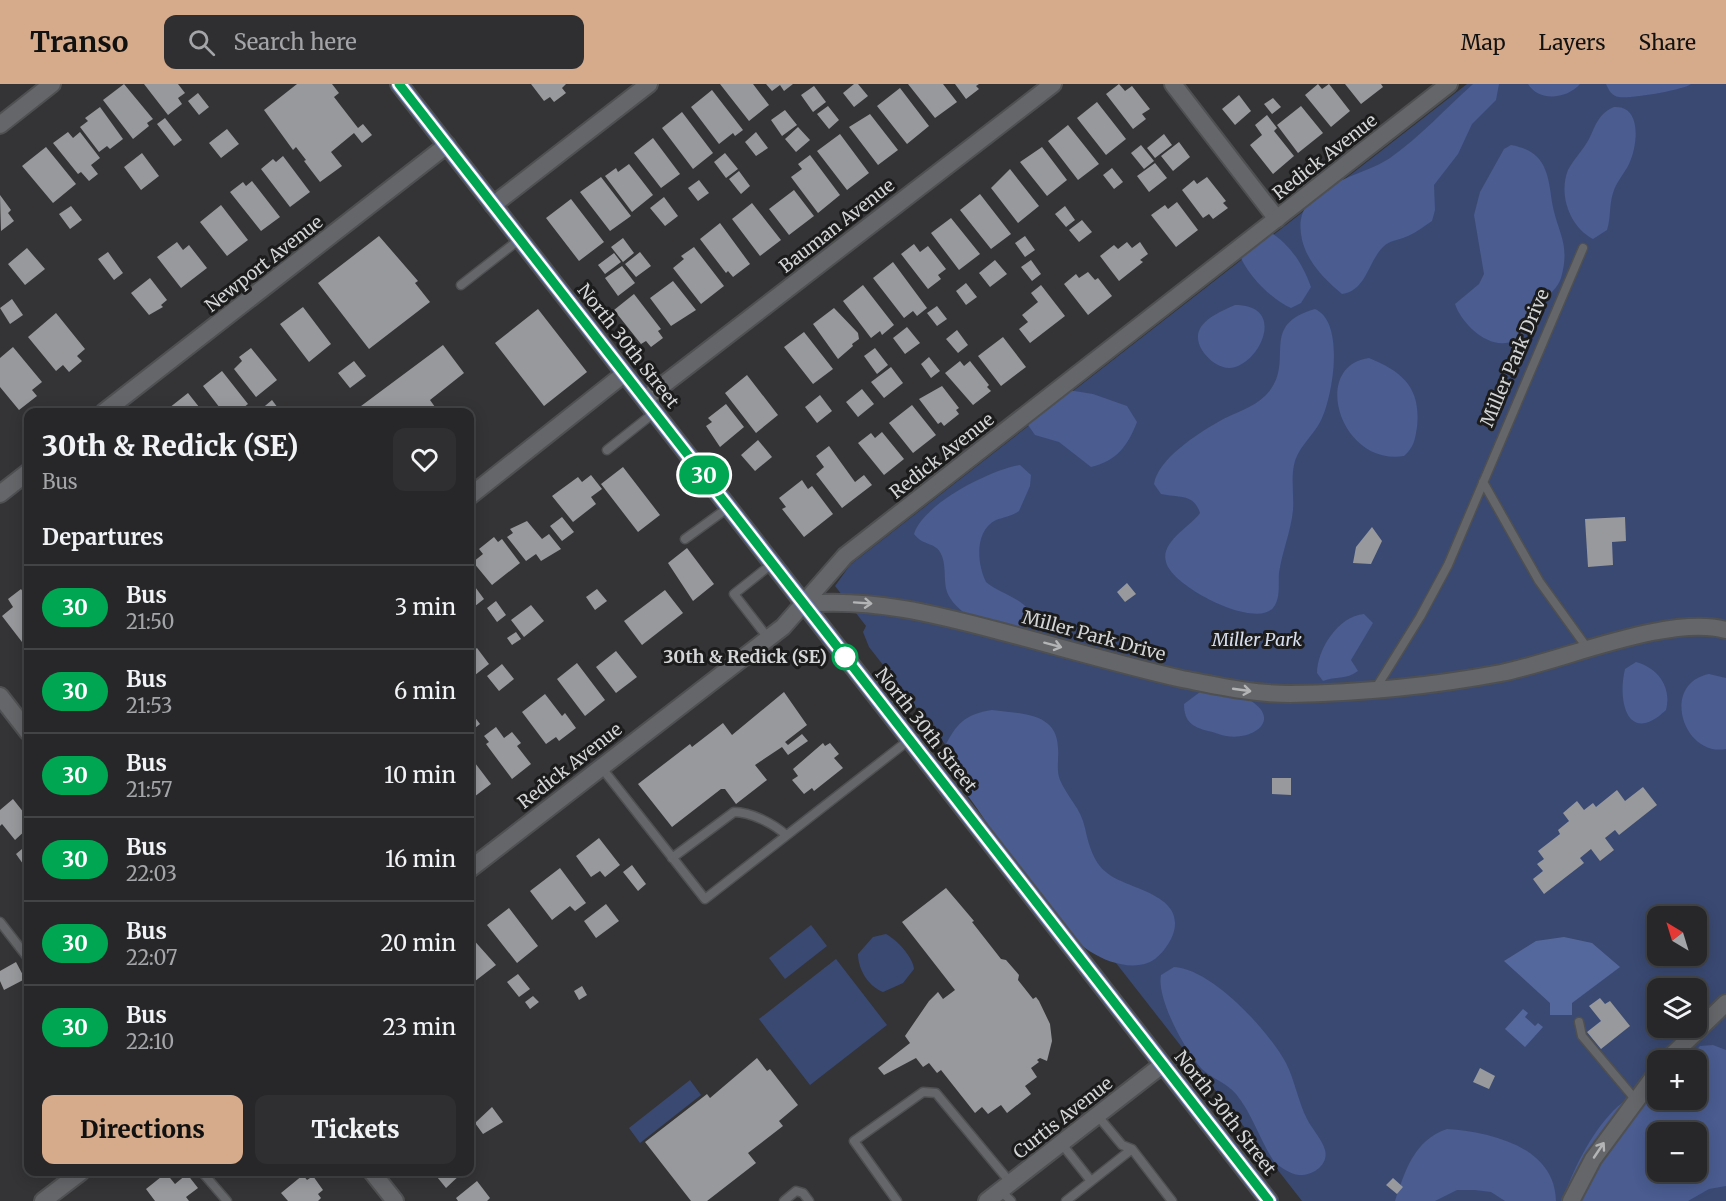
<!DOCTYPE html>
<html lang="en">
<head>
<meta charset="utf-8">
<style>
  body { margin:0; font-family:Merriweather,serif; background:#2f2f31; color:#f1f3f6; height:100vh; display:flex; flex-direction:column; font-size:22px; white-space:nowrap }
  * { box-sizing:border-box; margin:0 }
  p { font-size:20px; color:#a4a5a8 }
  .icon { flex:none; width:33px; height:33px; fill:none; stroke:currentColor; stroke-width:2; stroke-linecap:round; stroke-linejoin:round }
  .map { position:relative; flex:1; overflow:hidden }
  .side { position:absolute; left:24px; top:324px; width:450px; height:768px; display:flex; flex-direction:column; background:#272729; border-radius:12px; box-shadow:0 3px 15px #0003,0 0 0 2px #434446 }
  .side>* { flex:none }
  .badge { padding:0 12px; border-radius:20px; font-size:21px; line-height:39px }
  .needle { width:39px; rotate:322deg }
  .buttons { position:absolute; left:1647px; top:822px; display:grid; gap:12px }
  .buttons a { display:grid; place-items:center; width:60px; height:60px; border-radius:12px; background:#272729; box-shadow:0 3px 15px #0003,0 0 0 2px #434446; font-size:30px }
  .map>.badge { position:absolute; translate:-50% -50%; box-shadow:0 0 0 3px #fff }
  h2 { padding:0 18px; font-size:22px; line-height:54px }
  .round { display:grid; place-items:center; flex:none; width:63px; height:63px; border-radius:12px; background:#2f2f31 }
  .summary { display:flex; align-items:center; justify-content:space-between; height:102px; padding:0 18px }
  h1 { font-size:28px; font-weight:800; line-height:45px }
  .cta { display:flex; gap:12px; margin-top:auto; padding:12px 18px }
  .cta a { flex:1; height:69px; border-radius:12px; background:#d6ab8b; color:#111; font-size:24px; font-weight:800; line-height:69px; text-align:center }
  .cta a+a { background:#2f2f31; color:#f1f3f6 }
  ul { padding:0; list-style:none }
  li { display:flex; align-items:center; gap:18px; height:84px; padding:0 18px; border-top:2px solid #434446 }
  li div { flex:1 }
  li b { display:block; font-size:22px }
  li em { font-style:normal }
  li .badge { min-width:66px; font-weight:700; text-align:center }
  header { display:flex; align-items:center; gap:36px; box-sizing:border-box; height:84px; padding:0 30px; background:#d6ab8b; color:#111 }
  header strong { font-size:28px }
  nav { display:flex; gap:33px; margin-inline-start:auto; font-size:21px }
  .search { width:420px; height:54px; background:#2f2f31; display:flex; align-items:center; gap:15px; box-sizing:border-box; padding:0 21px; border-radius:12px; color:#a4a5a8; font-size:22px }
  .map>svg:first-child { display:block }
  .green { fill:#3a4972; fill-rule:evenodd }
  .forest { fill:#4a5c90; fill-rule:evenodd }
  .water { fill:#55689d }
  .building { fill:#98999c }
  .lines { fill:none; stroke-linecap:round; stroke-linejoin:round }
  .service-casing { stroke:#4f5052; stroke-width:11 }
  .minor-casing { stroke:#4f5052; stroke-width:20 }
  .tertiary-casing { stroke:#4f5052; stroke-width:20 }
  .trunk-casing { stroke:#4f5052; stroke-width:20 }
  .service { stroke:#656669; stroke-width:8 }
  .minor { stroke:#656669; stroke-width:16 }
  .tertiary { stroke:#656669; stroke-width:16 }
  .trunk { stroke:#7085c6; stroke-width:16 }
  .oneway { stroke:#b3b4b5 }
  .line-casing { stroke:#fff; stroke-width:14 }
  .line { stroke:#00a651; stroke-width:9 }
  .stop-dot { fill:#fff; stroke:#00a651; stroke-width:3 }
  .labels { text-anchor:middle; stroke-width:6; stroke-linejoin:round; paint-order:stroke }
  .street-label { font-size:18px; fill:#d4d5d6; stroke:#1c1c1d }
  .park-label { font-size:18px; font-style:italic; fill:#d8dfef; stroke:#1c1c1d }
  .stop-label { font-size:18px; font-weight:bold; fill:#d4d5d6; stroke:#1c1c1d; text-anchor:end }
</style>
</head>
<body>
<header>
<strong>Transo</strong>
<div class="search"><svg class="icon" aria-label="search" viewBox="0 0 24 24"><circle cx="10" cy="10" r="6"/><path d="M15 15l6 6"/></svg>Search here</div>
<nav><a>Map</a><a>Layers</a><a>Share</a></nav>
</header>
<div class="map">
<svg width="1726" height="1117" viewBox="0 0 1726 1117">
  <rect width="100%" height="100%" fill="#343437"/>
  <path class="green" d="M1467,0H1726V1117H1302L869,563L863,548L866,542L835,502L850,481ZM1658,832H1696V872H1658ZM1658,904H1696V944H1658ZM1658,976H1696V1016H1658ZM1658,1048H1696V1088H1658Z
    M811,841L827,862L785,895L769,874Z
    M886,850C897,856 913,873 914,885L903,899L883,908C868,902 858,885 858,870L873,853Z
    M836,875L887,941L810,1001L759,935Z
    M690,996L701,1011L640,1059L629,1044Z"/>
  <path class="forest" d="M1473,0H1499L1496,16L1472,40L1458,70L1434,101L1435,126L1432,137C1424,142 1417,148 1408,152C1400,156 1389,156 1383,163C1368,178 1366,207 1342,210C1324,195 1304,175 1301,150C1294,100 1359,95 1390,74C1421,52 1445,25 1473,0Z
    M1528,0H1580C1567,15 1539,18 1528,0Z
    M1606,0H1691C1684,6 1629,15 1619,13C1612,12 1609,7 1606,0Z
    M1614,23C1642,21 1638,61 1629,80C1624,90 1616,98 1613,109C1609,121 1611,134 1607,146L1593,155C1570,143 1558,111 1568,86C1574,75 1583,66 1589,55C1596,41 1598,30 1614,23Z
    M1511,61C1545,67 1548,88 1552,118C1557,148 1571,159 1561,194C1558,204 1548,211 1542,219C1534,230 1526,249 1515,256C1492,269 1462,241 1455,220L1479,200L1484,190L1474,131L1480,108L1504,65Z
    M1269,147C1290,161 1302,178 1311,203L1301,219L1291,224C1271,215 1246,190 1239,169Z
    M1235,221C1293,221 1253,293 1223,283C1214,280 1207,274 1202,266C1187,241 1217,229 1235,221Z
    M1315,225C1345,238 1333,310 1322,334C1315,351 1298,362 1294,381C1291,395 1294,411 1293,426C1291,447 1282,468 1279,489C1278,500 1281,514 1273,524C1255,545 1172,503 1166,478C1160,458 1190,443 1200,429C1194,409 1178,414 1161,410L1154,400C1158,375 1197,350 1218,338C1235,328 1252,325 1266,311C1298,278 1256,242 1315,225Z
    M1369,274C1404,288 1421,305 1417,343C1415,356 1414,363 1404,372C1340,382 1310,282 1369,274Z
    M1049,303L1093,310L1127,322L1137,338C1128,361 1117,377 1091,383L1059,358L1035,351L1028,341C1028,322 1031,313 1049,303Z
    M1020,381L1031,391L1030,402L1019,427C1012,432 1004,433 996,436C974,447 977,480 986,498C1001,511 1027,514 1033,535C1013,558 957,535 947,508C943,496 947,479 940,468C934,458 923,462 914,450C923,420 990,386 1020,381Z
    M1364,530L1373,539L1351,576L1358,587C1346,596 1336,592 1323,597L1317,589C1317,566 1338,532 1364,530Z
    M1636,578C1658,584 1672,603 1666,626C1628,662 1617,618 1625,585Z
    M1709,590L1726,594V665C1683,673 1660,600 1709,590Z
    M1217,607C1227,609 1240,610 1248,615C1283,635 1254,657 1226,652C1220,651 1214,648 1208,647C1193,643 1184,638 1184,620L1200,608Z
    M992,626C1019,630 1057,627 1058,664C1059,674 1056,687 1060,696C1067,713 1081,724 1085,744C1088,758 1093,778 1106,788C1123,804 1176,808 1175,840C1175,853 1164,868 1155,875C1137,888 1108,879 1091,868C1068,854 1057,831 1042,810C1035,801 1027,795 1020,787C1003,767 991,744 976,723C968,711 957,699 950,686C946,679 945,672 944,664C956,640 965,630 992,626Z
    M1174,883C1212,885 1268,946 1286,979C1295,997 1298,1017 1307,1035C1312,1045 1322,1055 1325,1066C1329,1081 1312,1092 1299,1091C1290,1090 1282,1084 1275,1079C1260,1057 1253,1031 1236,1010C1227,999 1213,995 1203,986C1186,969 1156,914 1161,891Z
    M1713,961L1726,966V1102L1709,1105L1688,1117H1562C1573,1086 1590,1051 1613,1027C1625,1014 1642,1008 1657,1001L1658,1016H1696V976H1687L1700,962ZM1658,1048H1696V1088H1658Z
    M1447,1045C1491,1048 1555,1063 1556,1117H1505L1491,1108L1475,1106H1457L1435,1117H1395C1405,1087 1414,1056 1447,1045Z"/>
  <path class="water" d="M1564,853L1592,859L1620,883L1572,919V931H1550V919L1504,877L1536,857Z
    M1523,925L1528,929L1525,933L1535,942L1538,939L1543,943L1525,963L1505,945Z"/>
  <path class="building" d="M124,0L153,35L147,39L149,42L133,55L103,16Z
    M144,0H178L185,9L178,14L182,20L168,31Z
    M297,0H332L339,9L334,13L358,44L363,40L372,51L362,59L354,49L331,68L342,82L320,98L304,77L306,76L296,63L293,66L264,26Z
    M531,0H566L562,4L566,9L554,18L550,13L544,17Z
    M720,0H753L769,21L749,37Z
    M766,0H793L784,7L780,1L772,7Z
    M854,0H858L868,12L854,23L843,9Z
    M908,0H943L957,18L935,34Z
    M955,0H979L976,2L979,5L966,15Z
    M1119,0L1125,7L1132,2L1150,25L1142,30L1146,35L1133,45L1106,10Z
    M1318,0L1322,5L1329,0L1350,27L1331,43L1305,11Z
    M1345,0H1381L1383,3L1361,20Z
    M814,2L826,18L813,28L801,11Z
    M900,4L929,42L907,60L877,22Z
    M712,6L743,46L735,52L733,49L719,60L691,23Z
    M198,9L209,23L199,31L188,17Z
    M1239,11L1251,27L1235,41L1222,25Z
    M1273,14L1281,23L1272,30L1264,20Z
    M1097,18L1126,55L1106,71L1077,34Z
    M828,22L839,36L829,45L817,30Z
    M1301,22L1323,49L1298,69L1277,41Z
    M100,23L123,55L110,65L107,62L99,68L80,43L88,37L85,34Z
    M785,26L797,41L782,52L771,36Z
    M682,28L713,69L693,85L662,44Z
    M870,30L898,66L878,81L849,43Z
    M1267,31L1277,44L1274,47L1294,72L1273,90L1250,61L1262,51L1255,41Z
    M165,34L182,56L174,62L157,40Z
    M1068,41L1099,80L1078,96L1048,57Z
    M798,43L810,56L796,68L785,55Z
    M227,45L239,60L221,74L209,59Z
    M68,48L73,54L80,48L100,74L91,81L98,90L89,97L81,88L78,90L53,59Z
    M756,48L768,64L756,72L745,58Z
    M840,50L869,89L847,106L817,67Z
    M1164,50L1172,61L1155,74L1147,64Z
    M653,54L680,90L661,104L634,69Z
    M1179,58L1190,73L1173,87L1161,72Z
    M1141,61L1154,77L1144,85L1131,69Z
    M46,63L76,100L53,119L22,82Z
    M1042,63L1067,96L1047,112L1020,78Z
    M142,69L159,92L141,106L124,83Z
    M725,69L738,85L726,94L714,78Z
    M810,71L840,111L818,129L791,93L802,85L798,80Z
    M283,72L310,108L290,123L261,85L273,75L276,78Z
    M1155,79L1167,94L1149,108L1137,92Z
    M629,80L653,111L632,128L605,92L616,84L618,88Z
    M1112,84L1123,98L1114,105L1103,91Z
    M1010,85L1039,122L1018,139L991,104Z
    M739,87L750,102L741,110L729,95Z
    M601,93L631,132L610,147L580,108Z
    M1207,93L1226,117L1223,119L1228,124L1213,135L1209,130L1203,134L1182,106L1194,96L1197,100Z
    M699,96L709,109L698,117L688,104Z
    M252,97L280,133L261,147L230,108L243,98L246,102Z
    M794,106L814,132L789,151L769,125Z
    M980,110L1011,150L991,165L960,126Z
    M0,111L11,126L8,129L14,137L1,147Z
    M664,113L678,132L665,142L650,124Z
    M571,115L604,158L579,177L546,134Z
    M1177,118L1198,146L1176,163L1151,131L1165,121L1168,125Z
    M752,119L781,156L760,172L732,135Z
    M221,121L248,156L227,172L200,138Z
    M71,122L82,136L70,145L59,130Z
    M1065,122L1075,136L1066,143L1055,130Z
    M951,134L980,170L959,186L931,149Z
    M1082,136L1092,148L1079,158L1069,146Z
    M720,139L750,180L733,193L728,187L726,189L700,155Z
    M379,152L418,197L415,199L430,218L369,265L318,199Z
    M1025,152L1035,166L1025,173L1015,159Z
    M623,154L634,169L623,178L611,163Z
    M177,158L183,166L189,161L207,184L181,204L157,173Z
    M1127,158L1132,164L1140,158L1148,170L1140,176L1143,178L1119,197L1100,172L1114,161L1118,165Z
    M914,160L920,168L928,162L946,185L938,191L941,195L928,205L901,170Z
    M694,163L724,202L701,220L673,184L684,175L681,172Z
    M27,164L45,185L25,201L8,180Z
    M108,168L123,189L114,196L98,175Z
    M640,168L651,182L636,193L625,180Z
    M614,169L621,178L605,190L598,181Z
    M995,176L1007,190L990,203L979,189Z
    M1031,176L1041,190L1032,197L1021,183Z
    M893,178L927,224L917,232L913,227L904,234L873,194Z
    M622,182L635,199L618,212L605,194Z
    M1088,188L1095,196L1098,194L1112,212L1088,231L1064,200L1076,190L1079,194Z
    M150,194L167,216L161,221L163,223L149,231L131,209Z
    M673,197L696,226L671,242L650,214Z
    M966,199L977,213L966,221L956,207Z
    M863,201L894,241L882,251L880,247L871,254L843,217Z
    M1041,201L1065,232L1030,259L1019,245L1028,238L1022,231L1038,218L1031,209Z
    M634,210L661,245L658,247L663,254L651,263L646,257L641,260L614,226Z
    M12,215L23,231L10,240L0,224Z
    M937,222L947,235L937,242L927,229Z
    M303,223L331,260L309,278L280,240Z
    M834,224L858,249L859,255L852,260L853,262L838,275L813,240Z
    M538,225L587,288L544,322L495,259Z
    M56,229L85,265L77,272L82,277L69,288L63,281L56,287L28,253Z
    M907,243L920,259L905,270L893,254Z
    M957,246L968,261L958,269L946,255Z
    M804,248L833,285L813,300L784,263Z
    M1003,253L1026,283L1001,302L978,272Z
    M443,261L464,289L430,316L435,323L429,328H353Z
    M13,263L42,298L32,306L37,312L19,326L0,303V274Z
    M251,264L277,296L256,313L234,285L242,277L239,273Z
    M875,264L888,281L877,290L864,272Z
    M929,273L940,287L931,294L921,280Z
    M354,277L366,292L350,304L338,289Z
    M960,277L964,282L970,277L989,301L987,303L991,307L973,321L945,289Z
    M891,283L903,299L884,314L871,298Z
    M222,287L248,320L238,328L233,325L223,328L203,302Z
    M747,291L778,331L756,349L725,309Z
    M942,302L959,324L956,326L959,330L944,342L941,338L938,340L919,315Z
    M862,305L874,320L858,333L846,318Z
    M188,309L203,328H172L169,324Z
    M820,311L832,327L817,339L805,323Z
    M272,316L281,328H260L259,327Z
    M726,320L744,343L720,363L706,342L712,338L708,334Z
    M912,321L936,351L913,369L889,339Z
    M882,348L904,375L884,391L858,359L871,349L875,354Z
    M758,356L772,373L755,387L741,371Z
    M829,362L855,398L864,391L872,401L842,424L816,390L824,383L816,372Z
    M623,383L660,431L638,448L601,400Z
    M591,391L602,405L591,413L596,420L573,438L552,412L578,393L582,398Z
    M802,396L808,405L812,402L833,430L804,453L782,425L786,423L779,414Z
    M562,433L574,448L562,457L550,442Z
    M1625,433L1626,457L1612,458L1613,481L1588,483L1585,435Z
    M527,437L542,455L549,450L561,465L541,477L536,470L526,477L507,453L513,449L510,445Z
    M1372,443L1382,457L1371,480L1353,479L1356,463Z
    M494,453L498,458L502,455L520,479L492,501L473,478L483,470L479,465Z
    M687,464L714,500L693,517L668,479Z
    M470,496L484,515L470,526Z
    M1127,499L1136,510L1125,518L1117,508Z
    M21,505L28,515V553L22,558L2,532L13,523L8,515Z
    M597,505L607,517L595,526L586,513Z
    M665,506L683,529L642,561L624,537Z
    M496,517L506,531L497,538L487,524Z
    M531,521L544,537L524,553L511,536Z
    M516,548L521,555L512,561L507,554Z
    M477,564L489,580L470,595V569Z
    M616,567L637,593L616,609L596,583Z
    M577,579L605,616L585,632L557,595Z
    M502,580L514,595L499,607L487,592Z
    M784,608L807,641L785,658L788,661L802,650L808,657L788,671L782,663L755,681L767,696L736,720L725,705H721L672,743L638,700L690,660L692,663L723,639L732,651Z
    M545,610L562,632L565,629L576,644L559,657L556,653L546,660L522,628Z
    M470,627L480,640L470,648Z
    M496,643L504,654L512,648L521,659L517,662L531,680L512,695L486,660L489,658L484,652Z
    M823,659L825,662L830,659L839,670L834,674L843,684L814,707L812,704L804,710L792,696L798,692L793,685Z
    M472,675L491,700L474,713L470,708Z
    M1272,694H1291V711L1272,710Z
    M1643,703L1657,721L1619,751L1615,746L1605,754L1614,766L1600,777L1591,765L1580,774L1584,779L1544,810L1533,795L1543,787L1537,780L1544,775L1538,767L1560,750L1558,746L1569,737L1563,729L1577,717L1584,726L1593,719L1596,723L1617,706L1625,717Z
    M13,715L28,734V744L15,756L2,740L0,742V726Z
    M599,754L620,781L605,793L600,787L591,793L576,772Z
    M28,760V787L16,770Z
    M632,781L646,800L638,807L623,788Z
    M560,784L586,819L575,827L570,822L552,836L530,807Z
    M946,804L974,837L972,838L1001,875L1006,876L1019,891L1018,896L1033,915L1036,913L1039,917L1050,940L1052,957L1047,977L1040,974L1037,976L1039,978L1031,984L1037,993L1025,1002L1031,1010L1007,1029L1001,1021L988,1030L982,1023L975,1029L941,986L937,989L929,979L923,983L916,974L884,991L878,984L910,959L905,952L929,917L938,908L943,915L955,906L902,838Z
    M606,820L619,837L596,854L584,837Z
    M509,824L538,862L517,879L487,841Z
    M471,853L496,881L470,901V854Z
    M16,878L25,895L4,906L0,897V887Z
    M518,890L530,905L519,913L507,898Z
    M582,902L587,911L579,916L574,907Z
    M533,912L539,918L530,925L525,918Z
    M1600,914L1605,920L1610,917L1630,942L1601,965L1587,948L1601,937L1589,922Z
    M757,974L767,987L770,985L798,1021L779,1037L783,1042L748,1069L756,1079L707,1117H691L645,1058L707,1010L710,1014Z
    M1480,984L1495,992L1489,1005L1473,998Z
    M492,1023L503,1038L483,1050L475,1039Z
    M433,1088H461L462,1089L446,1104Z
    M166,1089L175,1100L187,1090L198,1104L186,1113L189,1117H155L146,1105Z
    M303,1091L307,1096L313,1092L323,1106L318,1110L321,1114L318,1117H288L281,1109Z
    M1393,1094L1403,1103L1397,1110L1386,1101Z
    M477,1097L490,1114L487,1117H458L456,1114Z"/>
  <g class="lines">
    <defs>
      <path id="service" d="M461,201L520,155
        M607,366L655,328
        M1483,398L1539,497L1588,565
        M685,455L729,423
        M768,554L734,510L773,479
        M1376,604L1420,533L1448,481L1583,164
        M601,683L705,815L909,656
        M672,774L734,728C751,728 774,740 786,751
        M0,838L28,874
        M1579,938L1582,952L1635,1015
        M1061,1059L1091,1097
        M1132,1065L1172,1117
        M202,1088L227,1117
        M1000,1106L1011,1117
        M784,1117L796,1107L803,1109L809,1117
        M897,1117L854,1057L923,1008L936,1009L1010,1098
        M1066,1117L1132,1065L1122,1061L1097,1031"/>
      <path id="minor" d="M1173,0L1277,135
        M0,41L52,0
        M493,121L649,0
        M645,315L1053,0
        M104,328L447,61
        M0,410L28,388
        M470,412L624,290
        M804,520C872,514 935,530 999,547C1060,563 1121,581 1182,595C1218,602 1253,610 1290,610C1359,609 1432,602 1501,589C1562,577 1669,530 1726,546
        M0,612L28,648
        M1667,976L1726,919
        M372,1088L395,1117
        M987,1117L1162,981
        M1571,1117L1593,1075L1658,987"/>
      <path id="tertiary" d="M470,785L783,543L845,472L1449,0
        M43,1117L81,1088"/>
      <path id="trunk" d="M399,0L1269,1117"/>
    </defs>
    <use href="#service" class="service-casing"/>
    <use href="#minor" class="minor-casing"/>
    <use href="#tertiary" class="tertiary-casing"/>
    <use href="#trunk" class="trunk-casing"/>
    <use href="#service" class="service"/>
    <use href="#minor" class="minor"/>
    <use href="#tertiary" class="tertiary"/>
    <use href="#trunk" class="trunk"/>
  </g>
  <defs><path id="oneway-shaft" d="M-6 0H5M1.5-3L5.5 0L1.5 3" fill="none" stroke-width="1.6" stroke-linecap="round" stroke-linejoin="round" transform="scale(1.5)"/></defs>
  <g class="oneway">
    <use href="#oneway-shaft" transform="translate(863 519) rotate(4)"/>
    <use href="#oneway-shaft" transform="translate(1053 561) rotate(15)"/>
    <use href="#oneway-shaft" transform="translate(1242 606) rotate(8)"/>
    <use href="#oneway-shaft" transform="translate(1599 1066) rotate(-56)"/>
  </g>
  <g class="lines">
    <defs>
      <path id="line" d="M399,0L1269,1117"/>
    </defs>
    <use href="#line" class="line-casing"/>
    <use href="#line" class="line"/>
  </g>
  <circle class="stop-dot" cx="845" cy="573" r="12"/>
  <g class="labels">
    <g class="street-label">
      <text transform="translate(1325 73) rotate(-38)" y="6">Redick Avenue</text>
      <text transform="translate(837 142) rotate(-38)" y="6">Bauman Avenue</text>
      <text transform="translate(264 180) rotate(-38)" y="6">Newport Avenue</text>
      <text transform="translate(628 262) rotate(52)" y="6">North 30th Street</text>
      <text transform="translate(1515 274) rotate(-67)" y="6">Miller Park Drive</text>
      <text transform="translate(942 372) rotate(-38)" y="6">Redick Avenue</text>
      <text transform="translate(1094 552) rotate(15)" y="6">Miller Park Drive</text>
      <text transform="translate(926 646) rotate(52)" y="6">North 30th Street</text>
      <text transform="translate(570 682) rotate(-38)" y="6">Redick Avenue</text>
      <text transform="translate(1225 1029) rotate(52)" y="6">North 30th Street</text>
      <text transform="translate(1063 1034) rotate(-38)" y="6">Curtis Avenue</text>
    </g>
    <g class="park-label">
      <text x="1257" y="562">Miller Park</text>
    </g>
    <g class="stop-label">
      <text x="827" y="579">30th &amp; Redick (SE)</text>
    </g>
  </g>
</svg>
<div class="buttons">
<a><svg class="needle" viewBox="-14 -14 28 28"><path d="M0-13l5 13h-10z" fill="#e53935"/><path d="M0 13l5-13h-10z" fill="#a4a5a8"/></svg></a>
<a><svg class="icon" aria-label="layers" viewBox="0 0 24 24"><path d="M12 4l9 5-9 5-9-5zM3 14l9 5 9-5"/></svg></a>
<a>+</a>
<a>−</a>
</div>
<b class="badge" style="left:704px;top:391px;background:#00a651;color:#fff">30</b>
<section class="side">
<div class="summary"><div><h1>30th &amp; Redick (SE)</h1><p>Bus</p></div><a class="round"><svg class="icon" aria-label="heart" viewBox="0 0 24 24"><path d="M12 20l-8-8c-3-5 5-10 8-4 3-6 11-1 8 4z"/></svg></a></div>
<h2>Departures</h2>
<ul>
<li><span class="badge" style="background:#00a651;color:#fff">30</span><div><b>Bus</b><p>21:50</p></div><em>3 min</em></li>
<li><span class="badge" style="background:#00a651;color:#fff">30</span><div><b>Bus</b><p>21:53</p></div><em>6 min</em></li>
<li><span class="badge" style="background:#00a651;color:#fff">30</span><div><b>Bus</b><p>21:57</p></div><em>10 min</em></li>
<li><span class="badge" style="background:#00a651;color:#fff">30</span><div><b>Bus</b><p>22:03</p></div><em>16 min</em></li>
<li><span class="badge" style="background:#00a651;color:#fff">30</span><div><b>Bus</b><p>22:07</p></div><em>20 min</em></li>
<li><span class="badge" style="background:#00a651;color:#fff">30</span><div><b>Bus</b><p>22:10</p></div><em>23 min</em></li>
</ul>
<div class="cta"><a>Directions</a><a>Tickets</a></div>
</section>
</div>
</body>
</html>
